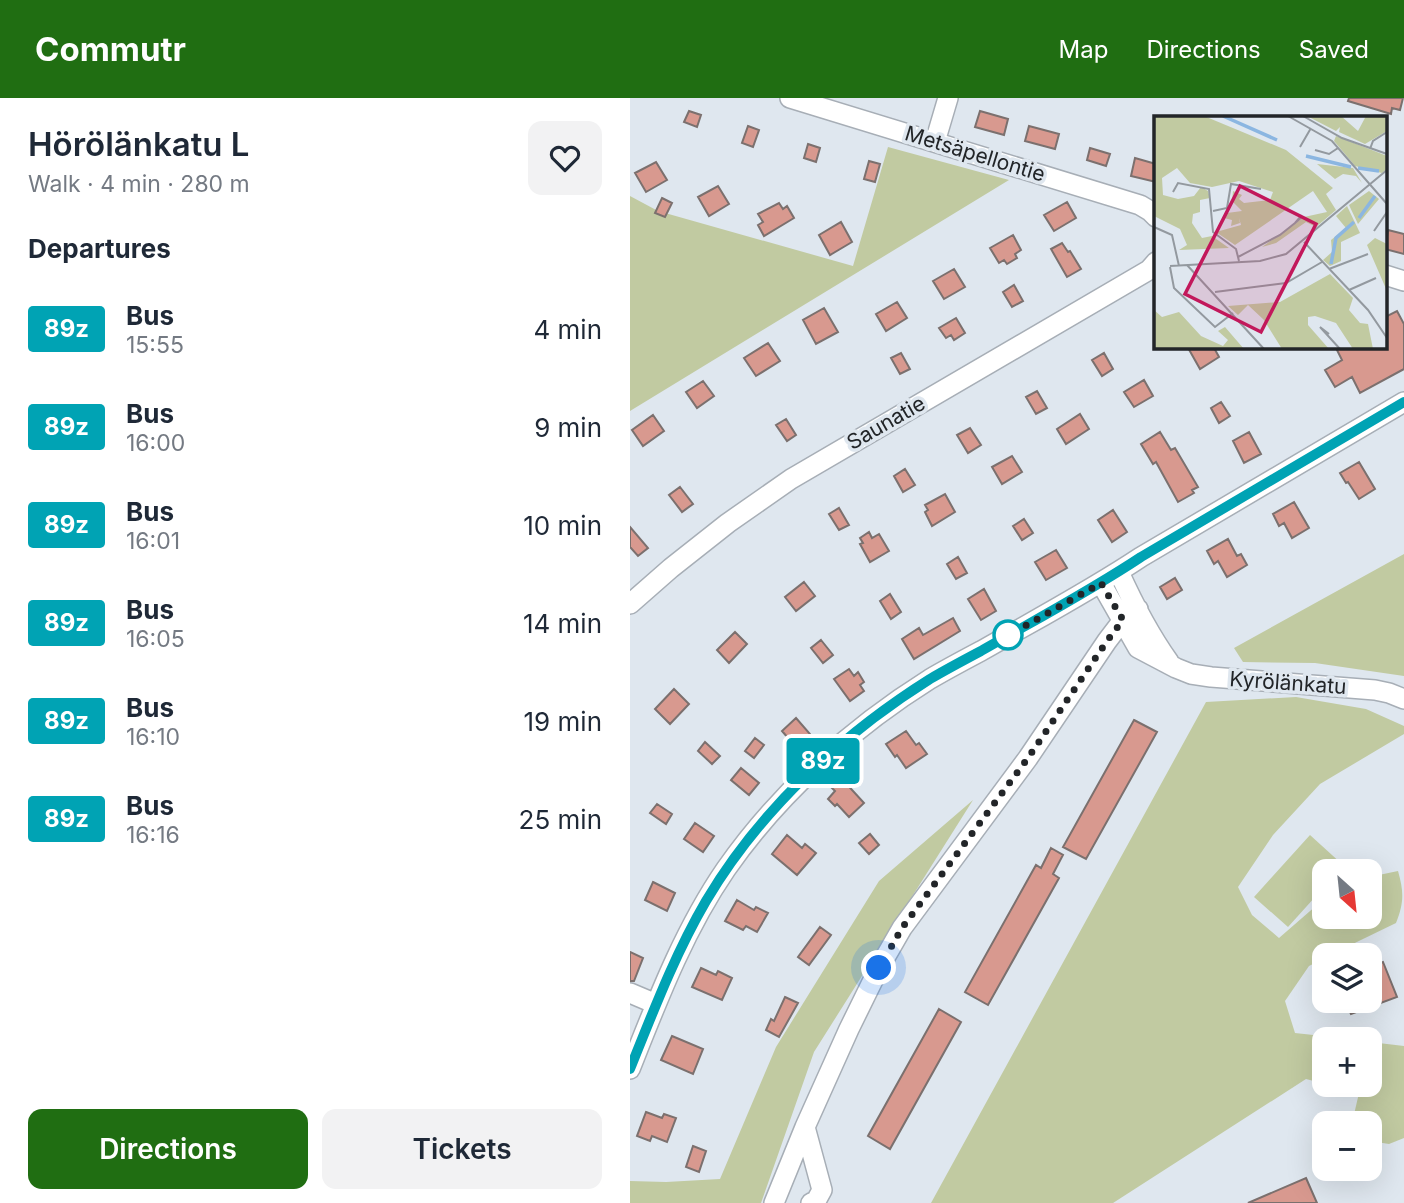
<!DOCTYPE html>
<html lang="en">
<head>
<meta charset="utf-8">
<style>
  body { margin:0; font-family:Inter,sans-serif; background:#f2f2f3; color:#1f2937; height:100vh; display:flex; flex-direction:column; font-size:26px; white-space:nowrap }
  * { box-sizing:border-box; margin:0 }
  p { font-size:23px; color:#747a83 }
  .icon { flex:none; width:38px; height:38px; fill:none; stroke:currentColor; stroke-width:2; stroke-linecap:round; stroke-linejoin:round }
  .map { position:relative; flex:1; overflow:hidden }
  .panel { display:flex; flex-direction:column; background:#fff; width:630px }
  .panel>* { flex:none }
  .badge { padding:0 14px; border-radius:5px; font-size:24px; line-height:46px }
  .needle { width:46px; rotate:153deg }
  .controls { position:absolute; left:682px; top:761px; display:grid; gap:14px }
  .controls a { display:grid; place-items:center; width:70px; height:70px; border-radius:14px; background:#fff; box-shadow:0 7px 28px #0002; font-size:35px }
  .you { position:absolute; width:35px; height:35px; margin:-18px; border:5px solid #fff; border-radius:50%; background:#1a73e8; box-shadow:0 0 0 10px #1a73e833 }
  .map>.badge { position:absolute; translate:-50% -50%; box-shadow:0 0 0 4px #fff }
  h2 { padding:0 28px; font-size:26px; line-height:63px }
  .round { display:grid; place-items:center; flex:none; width:74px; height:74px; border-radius:14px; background:#f2f2f3 }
  .overview { display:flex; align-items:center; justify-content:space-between; height:119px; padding:0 28px }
  h1 { font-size:33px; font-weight:600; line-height:52px }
  .primary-button { display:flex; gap:14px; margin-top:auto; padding:14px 28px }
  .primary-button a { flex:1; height:80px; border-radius:14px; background:#206e12; color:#fff; font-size:28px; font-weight:600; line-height:80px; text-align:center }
  .primary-button a+a { background:#f2f2f3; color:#1f2937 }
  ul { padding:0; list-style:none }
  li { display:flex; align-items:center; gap:21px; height:98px; padding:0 28px }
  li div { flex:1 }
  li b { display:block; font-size:26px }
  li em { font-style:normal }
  li .badge { min-width:77px; font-weight:700; text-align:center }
  header { display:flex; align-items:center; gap:42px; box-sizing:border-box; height:98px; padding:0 35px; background:#206e12; color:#fff }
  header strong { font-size:33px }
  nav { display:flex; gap:38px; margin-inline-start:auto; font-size:24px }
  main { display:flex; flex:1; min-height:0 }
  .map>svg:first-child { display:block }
  .green { fill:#c1caa1 }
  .building { fill:#d8998f; stroke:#7b706e; stroke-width:2 }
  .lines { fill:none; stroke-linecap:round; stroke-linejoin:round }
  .minor-casing { stroke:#a7aeb6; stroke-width:22 }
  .minor { stroke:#fff; stroke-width:19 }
  .line-casing { stroke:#fff; stroke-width:16 }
  .line { stroke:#00a3b4; stroke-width:10 }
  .walk { stroke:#222528; stroke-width:7; stroke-dasharray:0 12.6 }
  .stop-dot { fill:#fff; stroke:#00a3b4; stroke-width:3.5 }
  .labels { text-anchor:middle; stroke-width:7; stroke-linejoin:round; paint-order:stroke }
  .street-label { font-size:21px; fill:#222528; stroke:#dfe7ef }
  .inset-river { fill:none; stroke:#8bb6e1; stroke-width:3.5 }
  .inset-road { fill:none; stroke:#93999f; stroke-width:2 }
  .view { fill:#c2185b; fill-opacity:0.15; stroke:#c2185b; stroke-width:3.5 }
  .inset-edge { fill:none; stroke:#222528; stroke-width:3.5 }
</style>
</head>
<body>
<header>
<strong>Commutr</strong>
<nav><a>Map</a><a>Directions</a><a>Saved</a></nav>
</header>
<main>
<section class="panel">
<div class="overview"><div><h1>Hörölänkatu L</h1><p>Walk · 4 min · 280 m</p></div><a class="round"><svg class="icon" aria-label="heart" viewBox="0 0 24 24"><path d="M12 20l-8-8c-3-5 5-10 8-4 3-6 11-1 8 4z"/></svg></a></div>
<h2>Departures</h2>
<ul>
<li><span class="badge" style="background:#00a3b4;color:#fff">89z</span><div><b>Bus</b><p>15:55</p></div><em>4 min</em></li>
<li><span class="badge" style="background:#00a3b4;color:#fff">89z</span><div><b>Bus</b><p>16:00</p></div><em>9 min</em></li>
<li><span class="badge" style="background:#00a3b4;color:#fff">89z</span><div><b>Bus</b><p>16:01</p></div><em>10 min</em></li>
<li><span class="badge" style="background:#00a3b4;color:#fff">89z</span><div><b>Bus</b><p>16:05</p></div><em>14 min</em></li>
<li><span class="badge" style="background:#00a3b4;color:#fff">89z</span><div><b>Bus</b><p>16:10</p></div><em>19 min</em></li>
<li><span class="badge" style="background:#00a3b4;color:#fff">89z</span><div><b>Bus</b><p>16:16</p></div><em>25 min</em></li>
</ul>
<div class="primary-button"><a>Directions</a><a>Tickets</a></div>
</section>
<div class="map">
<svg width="774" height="1105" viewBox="0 0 774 1105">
  <rect width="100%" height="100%" fill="#dfe7ef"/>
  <path class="green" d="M258,49L379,82L0,313V98L28,113L223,168Z
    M774,456V578L685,565L613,564L604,550Z
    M666,599L736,611L774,628V636L690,686L643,737L608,789L622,817L649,840L695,800V819H740V775L744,778L768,773C774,794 774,805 766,825L700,857L695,858V860L679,868L655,903L665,935L720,941L695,942V986L676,981L483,1105H301L576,604Z
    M343,702L184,954L131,1105H0V1083L36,1084L90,1081L146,949L249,783Z
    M680,737L713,767L707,773L695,774V788L658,829L624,799Z
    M740,944L774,948V1040L759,1046L740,1043V1026L722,1025L729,995L699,987H740Z"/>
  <path class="building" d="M719,0H773L770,12L762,10L761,16L718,3Z
    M59,13L71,17L67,29L54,24Z
    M350,13L378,21L374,37L345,29Z
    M118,28L129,32L123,49L112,45Z
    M399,28L429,36L425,51L395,43Z
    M178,46L190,50L186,64L174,60Z
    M460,50L480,56L476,68L457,62Z
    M505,60L526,66V84L501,78Z
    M239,63L250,66L245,84L234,81Z
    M26,64L37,82L16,94L5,75Z
    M88,88L99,106L79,118L68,99Z
    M32,100L42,105L35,119L25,115Z
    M437,104L446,120L424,133L414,117Z
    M149,105L153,111L157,108L164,120L134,138L128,127L133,124L128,116Z
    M211,124L222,144L200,157L189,137Z
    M758,132L774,136V156L755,151Z
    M383,137L391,152L385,156L387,160L377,166L374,162L369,165L360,150Z
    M432,145L438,154L440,153L451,171L437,179L421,151Z
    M324,171L335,189L314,201L303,183Z
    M384,187L393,203L382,209L373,194Z
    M267,204L277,220L256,233L246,216Z
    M194,210L208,234L186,246L173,222Z
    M767,213L774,226V271L730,295L722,279L705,289L695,272L712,262L705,248H755V219Z
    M326,220L335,235L324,242L321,237L316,240L309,230Z
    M138,245L150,263L126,278L114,260Z
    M557,248H583L589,259L570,271Z
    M271,255L280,271L270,276L261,260Z
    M474,255L483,271L472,278L462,262Z
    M514,282L523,298L504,309L494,294Z
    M73,283L84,298L67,310L56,294Z
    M407,293L417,310L406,316L396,299Z
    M591,304L600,318L589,325L581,310Z
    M450,316L459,331L436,346L427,331Z
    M23,317L34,333L13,348L2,332Z
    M156,321L166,337L157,343L146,327Z
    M340,330L351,347L338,355L327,337Z
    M530,334L541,352L545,350L568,389L562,392L564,395L548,404L526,364L523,366L511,346Z
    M619,334L631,356L614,365L603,343Z
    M382,358L392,374L372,386L362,369Z
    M729,364L745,391L729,401L718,384L716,385L710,375Z
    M275,371L285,387L273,394L264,378Z
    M50,389L63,406L52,414L39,397Z
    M315,396L325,414L302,428L295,414L298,412L295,407Z
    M664,404L679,430L662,440L654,425L649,428L643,416Z
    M209,410L219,427L209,432L199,416Z
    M483,412L497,434L482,444L468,422Z
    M394,421L403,435L392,442L383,428Z
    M0,429L18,450L8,458L0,449Z
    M239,434L242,440L249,436L259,453L240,464L230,446L233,445L230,440Z
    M598,441L607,458L611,456L617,467L597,479L588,463L584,466L577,453Z
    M426,452L437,470L416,482L405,464Z
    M328,459L337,475L326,481L317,466Z
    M545,480L552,492L537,501L530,489Z
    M174,484L185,498L166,513L155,499Z
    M354,491L366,513L351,522L338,501Z
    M260,496L271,514L261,521L250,503Z
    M323,520L330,533L284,561L272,541L289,530L293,537Z
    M105,534L117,546L99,565L87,552Z
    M191,542L203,557L193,565L181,550Z
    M219,571L224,578L228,574L234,584L230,587L234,593L220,603L204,581Z
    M44,591L59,606L40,626L25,611Z
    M166,620L180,636L165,648L152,633Z
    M504,622L527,634L456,761L433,749Z
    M276,633L286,647L289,645L297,656L276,670L267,657L265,659L256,646Z
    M125,640L134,647L124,660L115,653Z
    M75,644L90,658L82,666L68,653Z
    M111,670L129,685L119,697L101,682Z
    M212,681L234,705L219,719L207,706L205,708L198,701L205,693L202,690Z
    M27,706L42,716L36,726L20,715Z
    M65,725L84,738L73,754L54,741Z
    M240,736L249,747L239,756L229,745Z
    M157,737L172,750L175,746L186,755L167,777L142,756Z
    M421,750L433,757L423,776L429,780L358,907L335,894L406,767L411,770Z
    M23,784L45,795L37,813L15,802Z
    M107,802L124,812L126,809L138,815L127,834L116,828L113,832L95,823Z
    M190,829L201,837L179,867L168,859Z
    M0,854L13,860L4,883H0Z
    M753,864L767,899L721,916L715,903H740V869Z
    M71,870L86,877L88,873L102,880L92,902L62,889Z
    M155,899L168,905L149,939L136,932L141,921L144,923Z
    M309,911L331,924L260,1051L238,1038Z
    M42,938L73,951L63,976L31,962Z
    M16,1014L32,1020L34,1016L46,1020L37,1044L22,1038L20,1043L7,1038Z
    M63,1048L76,1053L69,1074L56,1069Z
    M676,1080L687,1105H618Z"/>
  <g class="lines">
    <defs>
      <path id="minor" d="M160,0L510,107L520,113L526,119
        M305,44L318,0
        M755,177L774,183
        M489,474C503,505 519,536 539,564
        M471,485L508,550L546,570L561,576L581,579L745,592L759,595L774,601
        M0,506L41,470L98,425L161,381L519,172L526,164
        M0,895L26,906
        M0,971C27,903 54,832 96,771C149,695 222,630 300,581C317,571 334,562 351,553C405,522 460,493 511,459L774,304
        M175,1029L192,1092L186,1103L181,1105
        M144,1105L175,1029L219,931L249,870L272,830L398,660L477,543L493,522L508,511"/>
    </defs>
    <use href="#minor" class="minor-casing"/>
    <use href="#minor" class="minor"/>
  </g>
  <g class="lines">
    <defs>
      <path id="line" d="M0,971C23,914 45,856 76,803C130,712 211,637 300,581C317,571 334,562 351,553C405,522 460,493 511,459L774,304"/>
    </defs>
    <use href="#line" class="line-casing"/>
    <use href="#line" class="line"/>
    <path class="walk" d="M249,870L272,830L398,660L477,543L493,522L471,485L372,541L378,537"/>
  </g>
  <circle class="stop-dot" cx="378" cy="537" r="14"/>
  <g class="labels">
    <g class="street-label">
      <text transform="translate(345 56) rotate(17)" y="7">Metsäpellontie</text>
      <text transform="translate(256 325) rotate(-30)" y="7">Saunatie</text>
      <text transform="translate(658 585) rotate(4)" y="7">Kyrölänkatu</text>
    </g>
  </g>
  <g transform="translate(524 18)">
    <rect width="233" height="233" fill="#dfe7ef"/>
    <path d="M0,0H50L132,34L179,72L172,78L182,94L162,111L152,106L122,127L108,131L150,101L173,96L159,75L81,129L62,116L87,109L85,102L86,107L77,110L78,104L70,102L73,97L88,95L78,85L79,75L88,79L85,83L90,87L116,84L119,76L85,65L58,71L36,67L23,52L8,62L9,79L24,83L40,80L47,71L54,75L56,82L46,84V96L39,98L38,107L48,122L58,120L75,132L25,134L33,129L26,113L0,100ZM153,0H187L204,15L212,0H233V15L211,28L185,16L186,11L182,15ZM182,20L233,40V53L228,57L201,50L180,25ZM163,48L199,52L208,67L202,60L189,58L181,63ZM215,75L225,83L204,108L195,89ZM193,90L206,117L187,126V145L176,150L169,144L178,136L177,124L192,112L182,100ZM221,122L233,128V175L213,129ZM176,158L199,182L195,194L206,207L214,208L219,233H199L182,207L161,200L154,201V209L175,233H128L110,204L94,189L84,199L74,190L126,186ZM0,194L8,201L25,196L47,220L69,230L74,224L64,215L71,211L90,233H0Z" fill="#c1caa1"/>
    <path class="inset-river" d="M69,0L123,24M152,40L197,51M204,52L225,55M205,102L221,80M177,148L182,122L200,106"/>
    <path class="inset-road" d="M134,0L178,25L233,88M149,0L188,22L233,38M146,31L157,12M216,33L219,25L233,16M161,34L175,38L184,32M19,76L24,67L55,73L59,116L82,133L85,145M59,95L73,92L77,68L107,73M0,111L18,119L25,150M220,115L233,96M150,126L214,194L233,222M84,141L126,119L141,107L148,101L147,100L141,107M33,149L110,233M16,150L106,145L132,138L233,54M16,151L20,172L61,211L79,197M175,153L214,138M195,174L222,162M61,176L132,167L168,146M175,218L166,211L186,233"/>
    <path class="view" d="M86,70L162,108L107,216L31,178Z"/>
    <rect width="233" height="233" class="inset-edge"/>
  </g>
</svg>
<div class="controls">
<a><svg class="needle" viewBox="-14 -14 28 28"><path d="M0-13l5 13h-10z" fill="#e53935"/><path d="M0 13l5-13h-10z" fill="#747a83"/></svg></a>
<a><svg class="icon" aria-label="layers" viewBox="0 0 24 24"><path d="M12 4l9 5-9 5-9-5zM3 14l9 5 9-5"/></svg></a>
<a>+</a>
<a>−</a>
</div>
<div class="you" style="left:249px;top:870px"></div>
<b class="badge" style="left:193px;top:663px;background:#00a3b4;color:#fff">89z</b>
</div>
</main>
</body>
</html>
